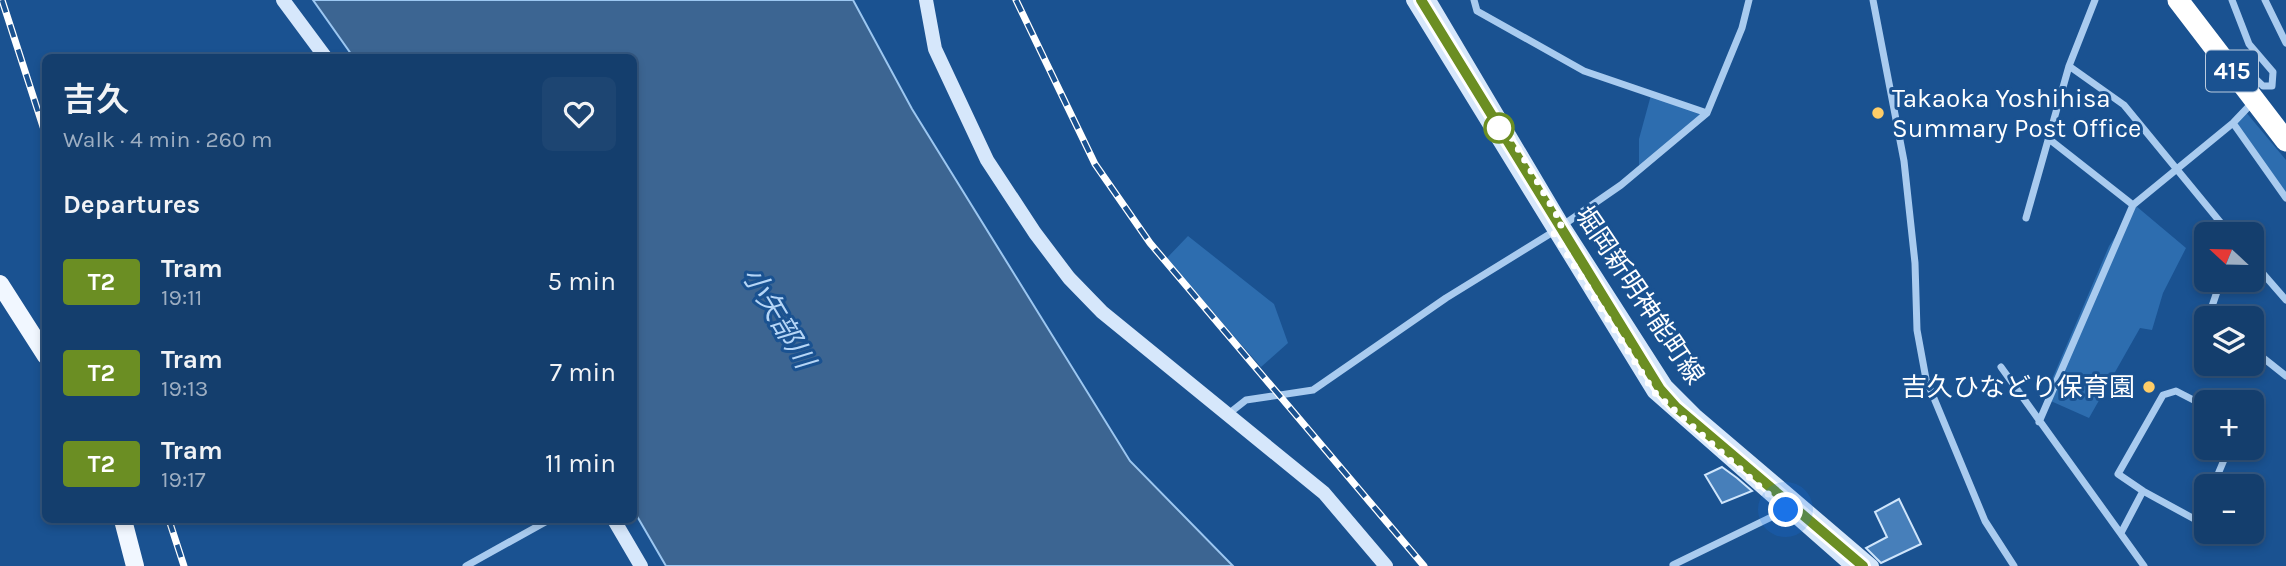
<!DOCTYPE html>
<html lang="en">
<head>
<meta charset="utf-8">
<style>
  body { margin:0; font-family:Karla,"Noto Sans JP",sans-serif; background:#1d4572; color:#f1f3f6; height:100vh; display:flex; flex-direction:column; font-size:26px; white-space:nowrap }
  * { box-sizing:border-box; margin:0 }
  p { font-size:23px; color:#9daec2 }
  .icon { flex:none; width:38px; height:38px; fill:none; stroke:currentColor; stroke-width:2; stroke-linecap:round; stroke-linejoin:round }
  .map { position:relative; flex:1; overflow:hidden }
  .drawer { position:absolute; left:42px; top:54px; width:595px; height:469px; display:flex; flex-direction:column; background:#143e6d; border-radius:10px; box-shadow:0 4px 10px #0003,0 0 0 2px #335780 }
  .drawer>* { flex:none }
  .badge { padding:0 14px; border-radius:5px; font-size:24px; line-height:46px }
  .needle { width:46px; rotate:292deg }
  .fabs { position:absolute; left:2194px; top:222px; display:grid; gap:14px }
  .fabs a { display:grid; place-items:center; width:70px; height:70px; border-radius:10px; background:#143e6d; box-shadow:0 4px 10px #0003,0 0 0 2px #335780; font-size:35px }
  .you { position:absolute; width:35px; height:35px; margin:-18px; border:5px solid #fff; border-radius:50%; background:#1a73e8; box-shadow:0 0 0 10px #1a73e833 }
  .map>.badge { position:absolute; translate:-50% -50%; box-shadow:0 0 0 4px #fff }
  h2 { padding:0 21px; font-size:26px; line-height:63px }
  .round { display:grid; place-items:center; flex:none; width:74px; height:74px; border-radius:10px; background:#1d4572 }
  .head { display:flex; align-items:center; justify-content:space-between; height:119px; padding:0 21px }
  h1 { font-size:33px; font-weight:600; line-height:52px }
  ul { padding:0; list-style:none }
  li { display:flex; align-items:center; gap:21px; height:91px; padding:0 21px }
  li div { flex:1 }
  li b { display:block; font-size:26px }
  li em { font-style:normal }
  li .badge { min-width:77px; font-weight:700; text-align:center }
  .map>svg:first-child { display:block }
  .green { fill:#2d6daf }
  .water { fill:#3c6592; stroke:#9cc7f1; stroke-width:2 }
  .building { fill:#477fba; stroke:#cfe5fb; stroke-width:2 }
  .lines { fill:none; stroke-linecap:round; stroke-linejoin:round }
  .street { stroke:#a9cbef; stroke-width:7 }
  .secondary { stroke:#d6e7fb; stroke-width:14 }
  .primary { stroke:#f1f7ff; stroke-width:18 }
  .highway { stroke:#fff; stroke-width:21 }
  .tram { stroke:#fff; stroke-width:2 }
  .rail-casing { stroke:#fff; stroke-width:7 }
  .rail { stroke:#1a5291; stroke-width:4.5; stroke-dasharray:13; stroke-linecap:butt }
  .line-casing { stroke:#fff; stroke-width:16 }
  .line { stroke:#6b8e23; stroke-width:10 }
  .walk { stroke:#fff; stroke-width:7; stroke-dasharray:0 12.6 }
  .poi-dot { fill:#ffcd67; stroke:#1a5291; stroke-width:2.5 }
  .stop-dot { fill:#fff; stroke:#6b8e23; stroke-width:3.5 }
  .labels { text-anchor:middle; stroke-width:6; stroke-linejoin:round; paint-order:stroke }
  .shield { fill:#1a5291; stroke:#bacbde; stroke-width:2 }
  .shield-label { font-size:24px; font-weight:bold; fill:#fff }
  .poi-label { font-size:26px; fill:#fff; stroke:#1a5291; text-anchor:start }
  .street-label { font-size:26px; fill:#fff; stroke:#1a5291 }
  .water-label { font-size:28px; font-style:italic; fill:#b5d5f6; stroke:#1a5291 }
</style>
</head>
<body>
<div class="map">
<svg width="2286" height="566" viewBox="0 0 2286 566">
  <rect width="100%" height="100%" fill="#1a5291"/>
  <path class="green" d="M1651,95L1707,113L1639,170V139Z
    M2245,111L2286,160V198L2233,123Z
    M2136,206L2186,248L2163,293L2152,330L2140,328L2089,418L2044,398L2109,246Z
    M1188,236L1274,304L1288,343L1261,367L1166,259Z"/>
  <path class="water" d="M313,0H853L912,109L1130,461L1233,566H666L634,511V58H354Z"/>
  <path class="building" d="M1722,467L1737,478L1752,491L1722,503L1705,475Z
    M1899,499L1921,544L1881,563L1866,548L1887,537L1875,512Z"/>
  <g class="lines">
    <path class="street" d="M1474,0L1477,11L1584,71L1707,113
      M1873,0L1904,161L1915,263L1917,330L1926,379L1985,521L2014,566
      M2232,0L2249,44L2273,72L2272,86H2263L2237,61L2232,60
      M2265,0L2286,43
      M2069,66L2124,105L2230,234
      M2233,123L2286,198
      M2049,139L2133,205
      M2026,218L2069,66L2095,0
      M2252,261L2286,300
      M2214,318L2209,315L2221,280
      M2252,349L2286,376
      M2001,367L2144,566
      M2207,407L2176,391L2163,395L2118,474L2143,491L2198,521L2207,501
      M1227,415L1246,400L1313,390L1446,298L1553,232L1621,185L1707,113L1742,28L1749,0
      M2039,422L2133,205L2233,123L2252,103
      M2213,486L2229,448
      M2121,533L2143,491
      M1673,565L1786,510
      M466,566L549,520"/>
    <path class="secondary" d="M283,0L326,58
      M926,0L935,49L987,160L1035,233L1069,278L1102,312L1324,493L1386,566
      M1413,0L1654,392L1852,566
      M1429,0L1562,224L1666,386L1695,415L1872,566
      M614,520L641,566"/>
    <path class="primary" d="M0,284L46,356
      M123,520L135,566"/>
    <path class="highway" d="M2178,0L2286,141"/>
    <path class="tram" d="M1421,0L1660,389L1676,407L1863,566"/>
    <defs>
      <path id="rail" d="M2,0L46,136
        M1016,0L1095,164L1150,243L1424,566
        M169,520L184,566"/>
    </defs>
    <use href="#rail" class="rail-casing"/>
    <use href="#rail" class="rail"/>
  </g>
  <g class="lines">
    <defs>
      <path id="line" d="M1421,0L1660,389L1676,407L1863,566"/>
    </defs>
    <use href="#line" class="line-casing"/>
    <use href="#line" class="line"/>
    <path class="walk" d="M1499,128V116L1562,224L1553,232L1654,392L1786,510"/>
  </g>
  <g class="poi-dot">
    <circle cx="1878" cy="113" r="7"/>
    <circle cx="2149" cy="387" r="7"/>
  </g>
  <circle class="stop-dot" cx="1499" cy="128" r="14"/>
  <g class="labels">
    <rect class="shield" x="2206" y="50.5" width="52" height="41" rx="5"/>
    <g class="shield-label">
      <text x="2232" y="79">415</text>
    </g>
    <g class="poi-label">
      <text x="1892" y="107">Takaoka Yoshihisa<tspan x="1892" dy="30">Summary Post Office</tspan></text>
      <text x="2135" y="396" text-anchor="end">吉久ひなどり保育園</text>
    </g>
    <g class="street-label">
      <text transform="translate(1640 295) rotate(56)" y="9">堀岡新明神能町線</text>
    </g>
    <g class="water-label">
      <text transform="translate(779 317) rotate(59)" y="10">小矢部川</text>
    </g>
  </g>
</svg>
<div class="fabs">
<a><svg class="needle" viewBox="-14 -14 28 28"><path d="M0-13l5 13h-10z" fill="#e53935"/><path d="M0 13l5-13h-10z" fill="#9daec2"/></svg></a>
<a><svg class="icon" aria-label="layers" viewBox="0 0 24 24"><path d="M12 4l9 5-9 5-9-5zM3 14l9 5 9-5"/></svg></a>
<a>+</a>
<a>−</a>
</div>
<div class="you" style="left:1786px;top:510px"></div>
<section class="drawer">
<div class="head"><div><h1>吉久</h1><p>Walk · 4 min · 260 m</p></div><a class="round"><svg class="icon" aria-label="heart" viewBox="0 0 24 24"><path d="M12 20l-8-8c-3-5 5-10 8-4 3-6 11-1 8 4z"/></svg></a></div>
<h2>Departures</h2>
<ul>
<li><span class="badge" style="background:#6b8e23;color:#fff">T2</span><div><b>Tram</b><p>19:11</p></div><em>5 min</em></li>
<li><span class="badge" style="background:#6b8e23;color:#fff">T2</span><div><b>Tram</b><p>19:13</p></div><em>7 min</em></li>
<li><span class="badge" style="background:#6b8e23;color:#fff">T2</span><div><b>Tram</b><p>19:17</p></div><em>11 min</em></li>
</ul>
</section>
</div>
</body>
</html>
